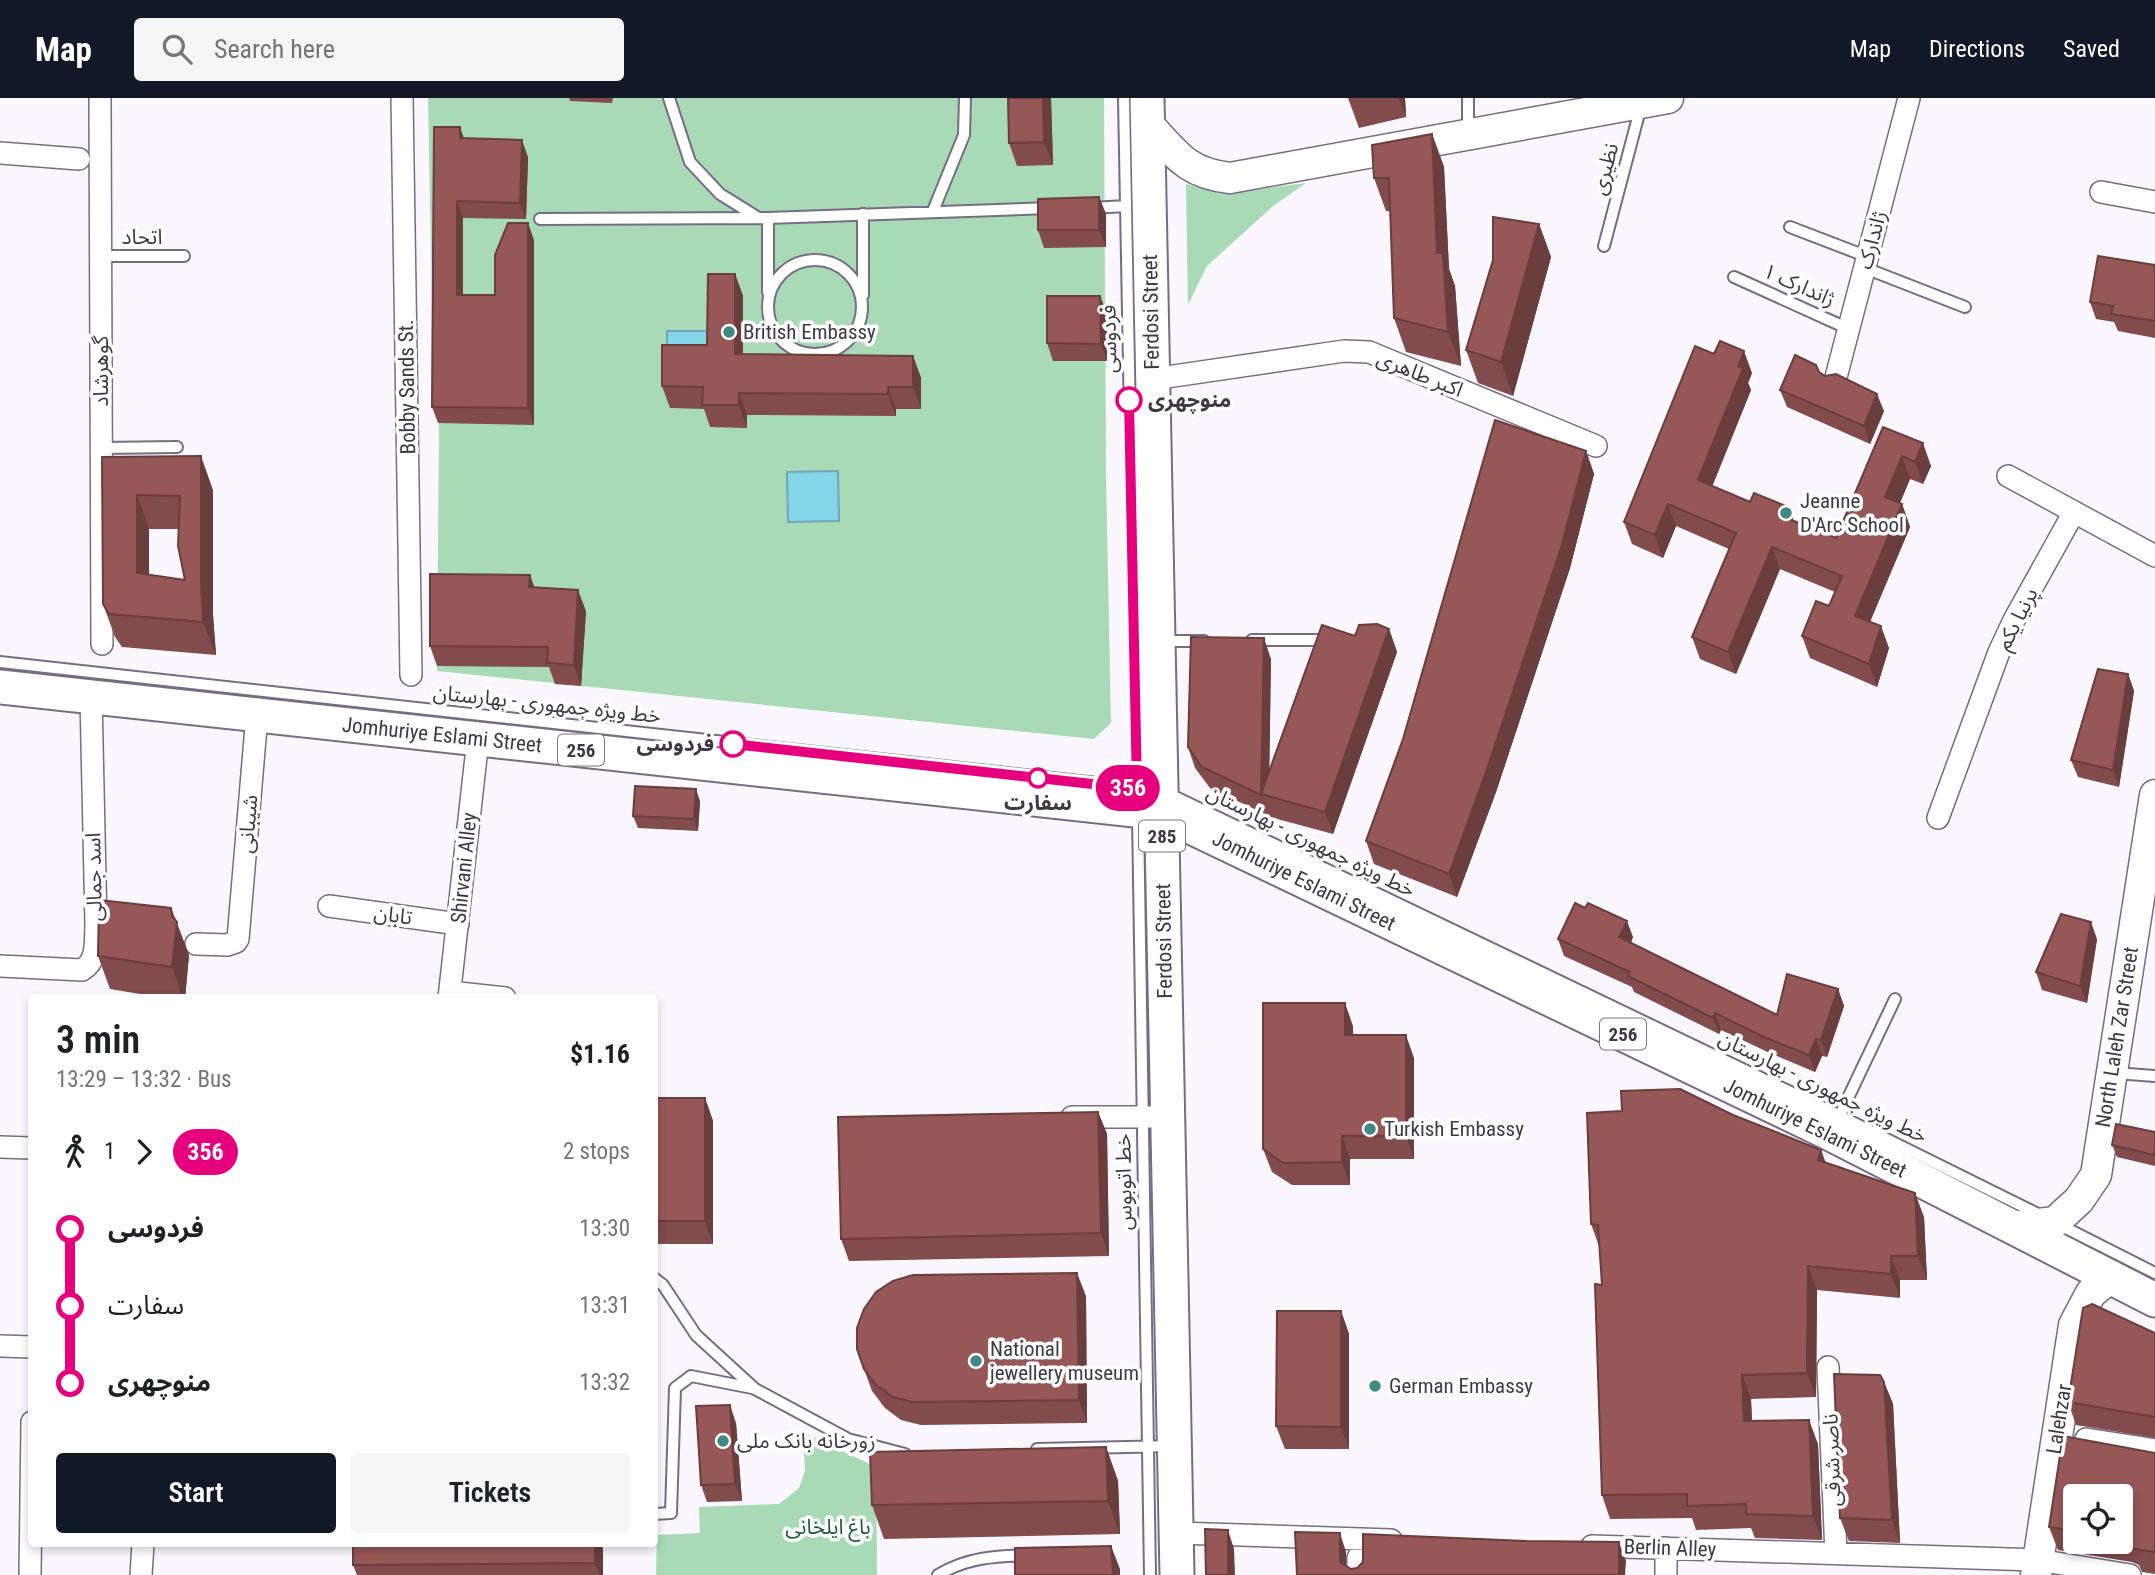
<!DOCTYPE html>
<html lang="en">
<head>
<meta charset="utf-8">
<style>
  body { margin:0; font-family:"Roboto Condensed","Noto Sans Arabic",sans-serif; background:#f6f6f6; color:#202124; height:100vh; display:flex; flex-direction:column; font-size:26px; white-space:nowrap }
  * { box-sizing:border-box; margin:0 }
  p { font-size:23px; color:#757577 }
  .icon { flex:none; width:38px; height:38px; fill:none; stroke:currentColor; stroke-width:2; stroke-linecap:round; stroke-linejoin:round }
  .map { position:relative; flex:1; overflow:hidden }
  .sheet { position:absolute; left:28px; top:896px; width:630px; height:553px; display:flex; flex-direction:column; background:#fff; border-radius:7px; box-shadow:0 4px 10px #0003 }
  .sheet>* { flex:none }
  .badge { padding:0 14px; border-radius:23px; font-size:24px; line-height:46px }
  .buttons { position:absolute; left:2063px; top:1386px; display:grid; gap:14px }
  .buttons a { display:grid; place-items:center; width:70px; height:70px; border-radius:7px; background:#fff; box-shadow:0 4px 10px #0003; font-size:35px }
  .map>.badge { position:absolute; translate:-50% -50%; box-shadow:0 0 0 4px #fff }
  .legs { display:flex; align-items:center; gap:10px; height:77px; padding:0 28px; font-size:23px }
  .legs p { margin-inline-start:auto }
  .summary { display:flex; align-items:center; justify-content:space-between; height:119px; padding:0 28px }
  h1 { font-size:38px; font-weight:600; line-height:52px }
  .cta { display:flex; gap:14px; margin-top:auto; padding:14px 28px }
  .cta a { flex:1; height:80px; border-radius:7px; background:#111827; color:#fff; font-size:28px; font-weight:600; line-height:80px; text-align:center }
  .cta a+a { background:#f6f6f6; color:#202124 }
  ul { padding:0 28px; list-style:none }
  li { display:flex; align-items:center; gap:24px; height:77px; font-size:26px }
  li i { display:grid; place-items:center; width:10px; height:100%; margin:0 9px; background:currentColor }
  li i::after { content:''; width:18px; height:18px; margin:-9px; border:5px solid; border-radius:50%; background:#fff }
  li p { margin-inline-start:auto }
  li:first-child i { background:linear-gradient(#0000 50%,currentColor 0) }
  li:last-child i { background:linear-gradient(currentColor 50%,#0000 0) }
  header { display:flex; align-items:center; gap:42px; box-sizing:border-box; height:98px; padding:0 35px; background:#111827; color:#fff }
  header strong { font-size:33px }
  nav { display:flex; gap:38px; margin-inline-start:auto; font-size:24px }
  .search { width:490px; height:63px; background:#f6f6f6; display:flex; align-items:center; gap:18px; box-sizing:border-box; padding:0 24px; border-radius:7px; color:#757577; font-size:26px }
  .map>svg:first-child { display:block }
  .green { fill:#a9dab6 }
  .water { fill:#85d6e8; stroke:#70a7b7; stroke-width:2 }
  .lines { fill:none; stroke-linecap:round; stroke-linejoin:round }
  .lane-casing { stroke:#766c86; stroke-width:14 }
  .street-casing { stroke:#766c86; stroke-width:24 }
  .secondary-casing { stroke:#766c86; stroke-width:33 }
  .primary-casing { stroke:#766c86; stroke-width:37 }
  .lane { stroke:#fff; stroke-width:10 }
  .street { stroke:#fff; stroke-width:21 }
  .secondary { stroke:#fff; stroke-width:30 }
  .primary { stroke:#fff; stroke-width:33 }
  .wall { fill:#814c4b; fill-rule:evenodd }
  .shaded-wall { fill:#693e3d }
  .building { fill:#965857; stroke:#693e3d; stroke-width:2; fill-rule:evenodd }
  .line-1-casing { stroke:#fff; stroke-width:16 }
  .line-1 { stroke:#e6007e; stroke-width:10 }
  .poi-dot { fill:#418882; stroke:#fff; stroke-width:2.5 }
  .stop-1-dot { fill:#fff; stroke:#e6007e; stroke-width:3.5 }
  .labels { text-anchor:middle; stroke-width:7; stroke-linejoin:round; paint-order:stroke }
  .shield { fill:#fff; stroke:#78747d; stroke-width:2 }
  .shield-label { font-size:19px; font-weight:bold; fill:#3e3945 }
  .street-label { font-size:21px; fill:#3e3945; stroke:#fff }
  .poi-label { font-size:21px; fill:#3e3945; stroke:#fff; text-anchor:start }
  .stop-label { font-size:21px; font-weight:bold; fill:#3e3945; stroke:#fff; text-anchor:start }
  .park-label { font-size:21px; fill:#1f5d36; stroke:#fff }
</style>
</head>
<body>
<header>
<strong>Map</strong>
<div class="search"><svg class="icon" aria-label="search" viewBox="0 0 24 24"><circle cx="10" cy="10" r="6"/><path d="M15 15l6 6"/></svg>Search here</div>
<nav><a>Map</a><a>Directions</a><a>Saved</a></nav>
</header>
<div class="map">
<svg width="2155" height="1477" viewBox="0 0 2155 1477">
  <rect width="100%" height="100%" fill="#faf8fe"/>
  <path class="green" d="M428,0H1104L1106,378L1111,625L1094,641L437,573L440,213L432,206Z
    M1306,85L1273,108L1207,168L1188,207L1186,86L1223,96Z
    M793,1334L809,1337L876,1369L877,1477H656L657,1437L700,1435L699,1409L779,1406L799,1390L805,1373L804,1353Z"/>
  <path class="water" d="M667,233H711L710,266L667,265Z
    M838,373L839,423L788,424L787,374Z"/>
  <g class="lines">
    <defs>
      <path id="lane" d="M669,0L690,64L720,96L757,119
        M1124,0L1137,697
        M1468,0V34
        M1092,110L1126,108
        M933,113L964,37L965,0
        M768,120V194
        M540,121L768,120L1051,110
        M1790,129L1868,159
        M1604,148L1641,8
        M101,158H184
        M768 209a47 47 0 1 1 94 0a47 47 0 1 1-94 0Z
        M1865,170L1965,209
        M1734,179L1849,231
        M863,197V116
        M101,350L177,349
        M1252,542H1330
        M1161,543H1204
        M0,564L1161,692L1826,1011L2042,1118
        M1138,717L1150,1477
        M2115,975L2155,978
        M1838,1021L1895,901
        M2056,1125L2155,1175
        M654,1180L663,1187L696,1237L755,1291L848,1341L905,1356
        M1037,1351L1171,1348
        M654,1416L671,1415L675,1290L691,1278L752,1290
        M938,1477C967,1459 997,1458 1030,1457"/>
      <path id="street" d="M100,0L102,546
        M402,0L411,577
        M0,55L79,61
        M2101,94L2155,104
        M1153,281L1344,253L1369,254L1596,348
        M1835,283L1909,0
        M2008,378L2155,458
        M1938,720L1999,554L2014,522L2074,414
        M329,808L458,826
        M196,846L227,847L236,844L238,841L257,617
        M0,868L82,872C98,863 95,843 96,827L91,599
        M450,894L505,900
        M449,900L478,641
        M1072,1019H1168
        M0,1049L32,1050
        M0,1248L32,1249
        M1828,1269L1836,1456
        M2086,1341L2155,1352
        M1177,1435L1391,1442
        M1592,1448L2038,1462L2130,1477
        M1358,1460V1477
        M30,1477L32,1324
        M141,1477L143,1446
        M1666,1477V1450"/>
      <path id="secondary" d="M1147,25C1176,56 1186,75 1230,80L1668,0
        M2012,1129L2055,1124L2079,1102L2096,1077L2155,697
        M2036,1477L2074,1227L2091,1195L2111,1179"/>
      <path id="primary" d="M1147,0L1177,1477
        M0,589L1162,715L1829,1035L2155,1202"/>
    </defs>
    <use href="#lane" class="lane-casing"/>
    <use href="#street" class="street-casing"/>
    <use href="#secondary" class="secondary-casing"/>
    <use href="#primary" class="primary-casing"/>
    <use href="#lane" class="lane"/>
    <use href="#street" class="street"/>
    <use href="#secondary" class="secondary"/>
    <use href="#primary" class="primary"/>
  </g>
  <path class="wall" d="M569,0H613L612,5L570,3Z
    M1008,0H1051L1053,67L1017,68L1009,45Z
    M1348,0H1405L1406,19L1359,30Z
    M1432,36L1444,69L1449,171L1455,188L1461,268L1406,254L1394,220L1390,113H1386L1374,80Z
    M464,41L528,59L526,121L463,120V197H495L534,142V327L438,325L432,309Z
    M1099,99L1106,116V149L1044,150L1038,132Z
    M1539,126L1551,159L1513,298L1478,285L1466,252Z
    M2155,167V240L2118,233L2114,224L2096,221L2090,204Z
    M735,176L743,198V256L913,258L921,280V311H896V318L747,317V330L710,329L704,311L670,310L662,288L707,247Z
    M1100,198L1107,216V263H1053L1047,245Z
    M1819,274L1884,313L1870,346L1787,309L1780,292Z
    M1752,275L1748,285L1751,292L1712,388L1750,404L1788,409L1793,422L1836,440L1883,329L1931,368L1923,386L1910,381L1900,405L1902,406L1910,429L1870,524L1889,550L1877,589L1810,560L1802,538L1829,508L1835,494L1780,471L1736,576L1700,561L1692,539L1729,451L1676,428L1663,460L1632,446L1624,424Z
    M1586,353L1594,376L1570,470L1496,694L1457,799L1374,766L1366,743Z
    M102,359L213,392V517L216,557L122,549L115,539L103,506ZM149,431H179L185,482L149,477Z
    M530,477L534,490L586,513L581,588L555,586L549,569L437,568L430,548Z
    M1389,531L1397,554L1333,736L1270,719L1269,716V718L1210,690L1195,670L1188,649L1271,561L1269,673L1355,538Z
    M2128,576L2134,593L2119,689L2078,679L2071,662Z
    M700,703L698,733L638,730L633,718Z
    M171,810L189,857L185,900H164L110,891L98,858Z
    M1633,839L1631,845L1777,917L1838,891L1844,908L1827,959L1822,958L1815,974L1772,956L1721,932L1719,936L1634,894L1632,889L1564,858L1558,841Z
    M2097,841L2087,905L2042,892L2036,874Z
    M1353,928V937L1414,960V1061H1350V1087H1292L1272,1074L1263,1051Z
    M654,1000H705L713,1023V1146H658L654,1137Z
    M1098,1014L1107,1036L1109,1158L849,1163L841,1141Z
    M2155,1034V1068L2117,1059L2112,1047Z
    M1826,1064L1924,1119L1927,1182H1900V1200L1817,1192L1816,1299L1751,1301L1752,1322L1818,1346L1822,1442L1755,1440L1751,1430L1696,1432L1692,1420L1610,1421L1602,1397V1187L1599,1148L1591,1126Z
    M1086,1198L1087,1325L921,1327L901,1322L885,1310L872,1293L864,1271Z
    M1341,1213L1349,1236V1351H1285L1276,1328Z
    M2155,1235V1340L2076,1327L2068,1304Z
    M1884,1284L1893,1306L1900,1445L1849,1443L1840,1420Z
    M736,1325L742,1403L707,1404L701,1387Z
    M2063,1338L2155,1355V1476L2142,1474L2139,1467L2132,1464L2058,1452L2049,1429ZM2076,1398H2121V1444H2076Z
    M1106,1349L1118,1383L1120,1436L884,1441L872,1407Z
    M603,1450V1477H357L353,1467Z"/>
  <path class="shaded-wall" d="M1043,0H1051L1053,67L1044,44Z
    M1399,0H1405L1406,19Z
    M460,29L466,46L460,40Z
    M1432,36L1444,69L1449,171L1455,188L1461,268L1448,234L1437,155Z
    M522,42L528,59L526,121L520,105Z
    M1099,99L1106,116V149L1099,132Z
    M457,103L463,120V213L457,197Z
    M528,125L534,142V327L528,310Z
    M1539,126L1551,159L1513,298L1501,264Z
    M735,176L743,198V278L735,256Z
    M1100,198L1107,216V263L1101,246Z
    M1744,253L1752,275L1748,285L1751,292L1706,404L1698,382Z
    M913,258L921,280V311L913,289Z
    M888,289L896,311V318L888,296Z
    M739,295L747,317V330L739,307Z
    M1877,296L1884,313L1870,346L1864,328Z
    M1923,345L1931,368L1923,386L1915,364Z
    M1586,353L1594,376L1570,470L1496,694L1457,799L1449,776Z
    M201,358L213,392V517L216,557L203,524L201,484Z
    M1902,358L1910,381L1893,421L1885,399Z
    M137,397L149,431V508L137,475Z
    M1668,406L1676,428L1663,460L1655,437Z
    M1902,406L1910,429L1863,540L1855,518Z
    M1788,409L1797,431L1784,419Z
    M1772,449L1780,471L1736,576L1728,554Z
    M530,477L537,497L529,489Z
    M578,492L586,513L581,588L574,567Z
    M1881,528L1889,550L1877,589L1869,566Z
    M1389,531L1397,554L1333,736L1325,714Z
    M1264,540L1271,561L1269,698L1261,696L1269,718L1261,697Z
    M2128,576L2134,593L2119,689L2113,672Z
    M696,691L700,703L698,733L694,721Z
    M171,810L189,857L185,900H183L172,869Z
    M1627,823L1633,839L1625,856L1619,839Z
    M2091,824L2097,841L2087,905L2080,888Z
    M1838,891L1844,908L1827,959L1821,942Z
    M1345,905L1353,928V960L1345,937Z
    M1715,915L1721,932L1719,936L1713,920Z
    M1406,937L1414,960V1061L1406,1038Z
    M1816,941L1822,958L1815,974L1809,957Z
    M705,1000L713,1023V1146L705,1123Z
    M1098,1014L1107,1036L1109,1158L1101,1135Z
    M1342,1038L1350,1061V1087L1342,1064Z
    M1821,1052L1830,1076L1818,1062Z
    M1915,1095L1924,1119L1927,1182L1918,1158Z
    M1891,1158L1900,1182V1200L1891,1176Z
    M1808,1168L1817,1192L1816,1299L1807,1275Z
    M1077,1175L1086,1198L1087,1325L1079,1302Z
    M654,1190L658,1200L654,1231Z
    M1341,1213L1349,1236V1351L1341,1329Z
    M1742,1277L1751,1301L1753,1347L1744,1323Z
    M1884,1284L1893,1306L1900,1445L1892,1422Z
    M730,1307L736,1325L742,1403L735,1386Z
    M1809,1322L1818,1346L1822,1442L1813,1418Z
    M1106,1349L1118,1383L1120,1436L1108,1403Z
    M1228,1432L1234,1451L1235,1477H1228Z
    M1340,1435L1346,1454V1477L1340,1464Z
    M1619,1444L1626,1463L1625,1477H1619Z
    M595,1446H601L603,1450V1477H600L595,1465Z
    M1111,1448L1120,1471V1477H1113Z"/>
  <path class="building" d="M1008,0H1043L1044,44L1009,45Z
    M434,29H460V40L522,42L520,105L457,103V197H495V157L508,125H528V310L432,309Z
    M1432,36L1437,155H1443L1448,234L1394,220L1389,80H1374L1372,47Z
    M1099,99V132H1038V101Z
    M1493,119L1539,126L1501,264L1466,252L1493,162Z
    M2098,158L2155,167V223L2111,216L2113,208L2090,204Z
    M708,176H735V256L913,258V289H888V296L739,295V307H702L703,289L662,288V247H707Z
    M1047,198H1100L1101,246L1047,245Z
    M1720,243L1744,253L1738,268L1743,270L1698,382L1750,404L1754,395L1788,409L1784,419L1836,440L1883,329L1923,345L1915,364L1902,358L1885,399L1902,406L1855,518L1881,528L1869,566L1802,538L1816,503L1829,508L1842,478L1772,449L1728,554L1692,539L1736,435L1668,406L1655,437L1624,424L1695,248L1714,256Z
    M1795,257L1816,267L1819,274L1825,278L1836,276L1877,296L1864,328L1780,292Z
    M1495,322L1586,353L1562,447L1487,671L1449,776L1366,743L1403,641Z
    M201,358V484L203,524L109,516L103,506L102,359ZM137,397L180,398L178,448L185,482L137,475Z
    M430,476L530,477L529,489L578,492L574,567L547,565L548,549L430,548Z
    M1377,526L1389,531L1325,714L1261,696L1322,527L1355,538L1359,527Z
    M1191,539L1264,540L1261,697L1202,669L1188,649Z
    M2098,571L2128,576L2113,672L2071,662Z
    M635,688L696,691L694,721L633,718Z
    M99,802L171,810L172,818L177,824L172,869L98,858Z
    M1575,805L1585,810L1588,805L1627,823L1619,839L1777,917L1787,876L1838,891L1821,942L1816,941L1809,957L1766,940L1715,915L1713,920L1628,878L1630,874L1558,841Z
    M2061,816L2091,824L2080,888L2036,874Z
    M1263,905H1345V937H1406V1038H1342V1064L1283,1065L1263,1051Z
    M1680,991L1733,1017L1821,1052L1818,1062L1915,1095L1918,1158H1891V1176L1808,1168L1807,1275L1742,1277L1744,1323L1809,1322L1813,1418L1746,1416V1406L1687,1408V1396L1602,1397L1595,1186L1602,1187L1598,1127L1591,1126L1587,1015L1622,1013L1621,993Z
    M654,1000H705V1123H654Z
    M1098,1014L1101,1135L841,1141L838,1019Z
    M2116,1026L2155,1034V1052L2153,1057L2112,1047Z
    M1077,1175L1079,1302L913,1304L893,1299L876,1287L864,1271L857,1251V1230L864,1211L876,1194L893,1183L913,1177Z
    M2092,1206L2155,1235V1319L2068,1304L2083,1210Z
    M1277,1213H1341V1329L1276,1328Z
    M1834,1276L1880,1277L1884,1284L1892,1422L1840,1420Z
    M730,1307L735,1386L701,1387L696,1308Z
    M2063,1338L2155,1355V1454L2134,1451L2130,1445L2121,1441V1398H2076V1433L2049,1429Z
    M1106,1349L1108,1403L872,1407L870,1354Z
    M1205,1431L1228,1432V1477H1206Z
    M1295,1434L1340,1435V1464L1351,1471L1357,1470L1363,1464V1436L1527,1443L1619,1444V1477H1297Z
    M353,1446H595V1465L353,1467Z
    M1111,1448L1113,1477H1015V1450Z"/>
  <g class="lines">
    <defs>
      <path id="line-1" d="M733,646L1137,691L1129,302"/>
    </defs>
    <use href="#line-1" class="line-1-casing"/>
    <use href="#line-1" class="line-1"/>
  </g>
  <g class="poi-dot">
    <circle cx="729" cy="234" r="7"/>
    <circle cx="1786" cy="415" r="7"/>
    <circle cx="1370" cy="1031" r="7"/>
    <circle cx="976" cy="1263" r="7"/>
    <circle cx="1375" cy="1288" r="7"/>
    <circle cx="723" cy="1343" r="7"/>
  </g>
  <g class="stop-1-dot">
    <circle cx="1129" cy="302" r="12"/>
    <circle cx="733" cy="646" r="12"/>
    <circle cx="1038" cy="680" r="9"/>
  </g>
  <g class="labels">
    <g class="shield">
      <rect x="558" y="636.5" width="46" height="31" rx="5"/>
      <rect x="1139" y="722.5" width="46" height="31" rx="5"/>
      <rect x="1600" y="920.5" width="46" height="31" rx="5"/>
    </g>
    <g class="shield-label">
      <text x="581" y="659">256</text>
      <text x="1162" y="745">285</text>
      <text x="1623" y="943">256</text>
    </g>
    <g class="street-label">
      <text transform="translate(1605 71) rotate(-75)" y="7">نظیری</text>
      <text x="142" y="146">اتحاد</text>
      <text transform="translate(1872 142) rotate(-75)" y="7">ژاندارک</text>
      <text transform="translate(1799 187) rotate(24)" y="7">ژاندارک ۱</text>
      <text transform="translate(1151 214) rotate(-91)" y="7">Ferdosi Street</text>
      <text transform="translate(1109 241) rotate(-91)" y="7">فردوسی</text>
      <text transform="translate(101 273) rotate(-90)" y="7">گوهرشاد</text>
      <text transform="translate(1420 276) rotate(22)" y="7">اکبر طاهری</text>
      <text transform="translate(407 289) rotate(-91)" y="7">Bobby Sands St.</text>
      <text transform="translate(2017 521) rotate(-63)" y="7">پرنیا یکم</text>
      <text transform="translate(547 606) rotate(6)" y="7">خط ویژه جمهوری - بهارستان</text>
      <text transform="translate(442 637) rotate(6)" y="7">Jomhuriye Eslami Street</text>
      <text transform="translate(248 726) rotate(-85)" y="7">شیبانی</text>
      <text transform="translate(1311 743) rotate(26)" y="7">خط ویژه جمهوری - بهارستان</text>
      <text transform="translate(464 770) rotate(-84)" y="7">Shirvani Alley</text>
      <text transform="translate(94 779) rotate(-91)" y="7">اسد جمالی</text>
      <text transform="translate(1304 783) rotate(26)" y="7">Jomhuriye Eslami Street</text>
      <text transform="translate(393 817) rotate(8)" y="7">تابان</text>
      <text transform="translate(1164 843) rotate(-91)" y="7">Ferdosi Street</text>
      <text transform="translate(2117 939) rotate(-81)" y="7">North Laleh Zar Street</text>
      <text transform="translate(1823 989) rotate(26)" y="7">خط ویژه جمهوری - بهارستان</text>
      <text transform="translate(1815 1030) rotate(26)" y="7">Jomhuriye Eslami Street</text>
      <text transform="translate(1124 1084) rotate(-91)" y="7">خط اتوبوس</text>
      <text transform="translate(2059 1321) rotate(-81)" y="7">Lalehzar</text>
      <text transform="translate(1832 1362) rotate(-92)" y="7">ناصر شرقی</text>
      <text transform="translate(1670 1450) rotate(2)" y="7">Berlin Alley</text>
    </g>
    <g class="poi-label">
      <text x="743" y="241">British Embassy</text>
      <text x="1800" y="410">Jeanne<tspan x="1800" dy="24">D'Arc School</tspan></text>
      <text x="1384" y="1038">Turkish Embassy</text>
      <text x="990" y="1258">National<tspan x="990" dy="24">jewellery museum</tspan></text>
      <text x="1389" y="1295">German Embassy</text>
      <text x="737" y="1350">زورخانه بانک ملی</text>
    </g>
    <g class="stop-label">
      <text x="1148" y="309">منوچهری</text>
      <text x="714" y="653" text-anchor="end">فردوسی</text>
      <text x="1038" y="712" text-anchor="middle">سفارت</text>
    </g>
    <g class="park-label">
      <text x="828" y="1436">باغ ایلخانی</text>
    </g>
  </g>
</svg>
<div class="buttons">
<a><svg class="icon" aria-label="locate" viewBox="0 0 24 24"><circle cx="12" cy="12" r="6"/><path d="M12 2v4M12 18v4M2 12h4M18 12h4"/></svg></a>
</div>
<b class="badge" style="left:1128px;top:690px;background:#e6007e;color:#fff">356</b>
<section class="sheet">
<div class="summary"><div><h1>3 min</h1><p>13:29 – 13:32 · Bus</p></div><b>$1.16</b></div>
<div class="legs"><svg class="icon" aria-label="walk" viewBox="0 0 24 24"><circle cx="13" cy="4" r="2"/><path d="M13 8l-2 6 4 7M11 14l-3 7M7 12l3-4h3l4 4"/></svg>1<svg class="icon" aria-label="forward" viewBox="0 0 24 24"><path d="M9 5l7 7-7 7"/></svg><b class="badge" style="background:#e6007e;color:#fff">356</b><p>2 stops</p></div>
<ul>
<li><i style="color:#e6007e"></i><b>فردوسی</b><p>13:30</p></li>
<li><i style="color:#e6007e"></i><span>سفارت</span><p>13:31</p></li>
<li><i style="color:#e6007e"></i><b>منوچهری</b><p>13:32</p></li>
</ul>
<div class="cta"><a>Start</a><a>Tickets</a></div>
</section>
</div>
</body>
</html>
